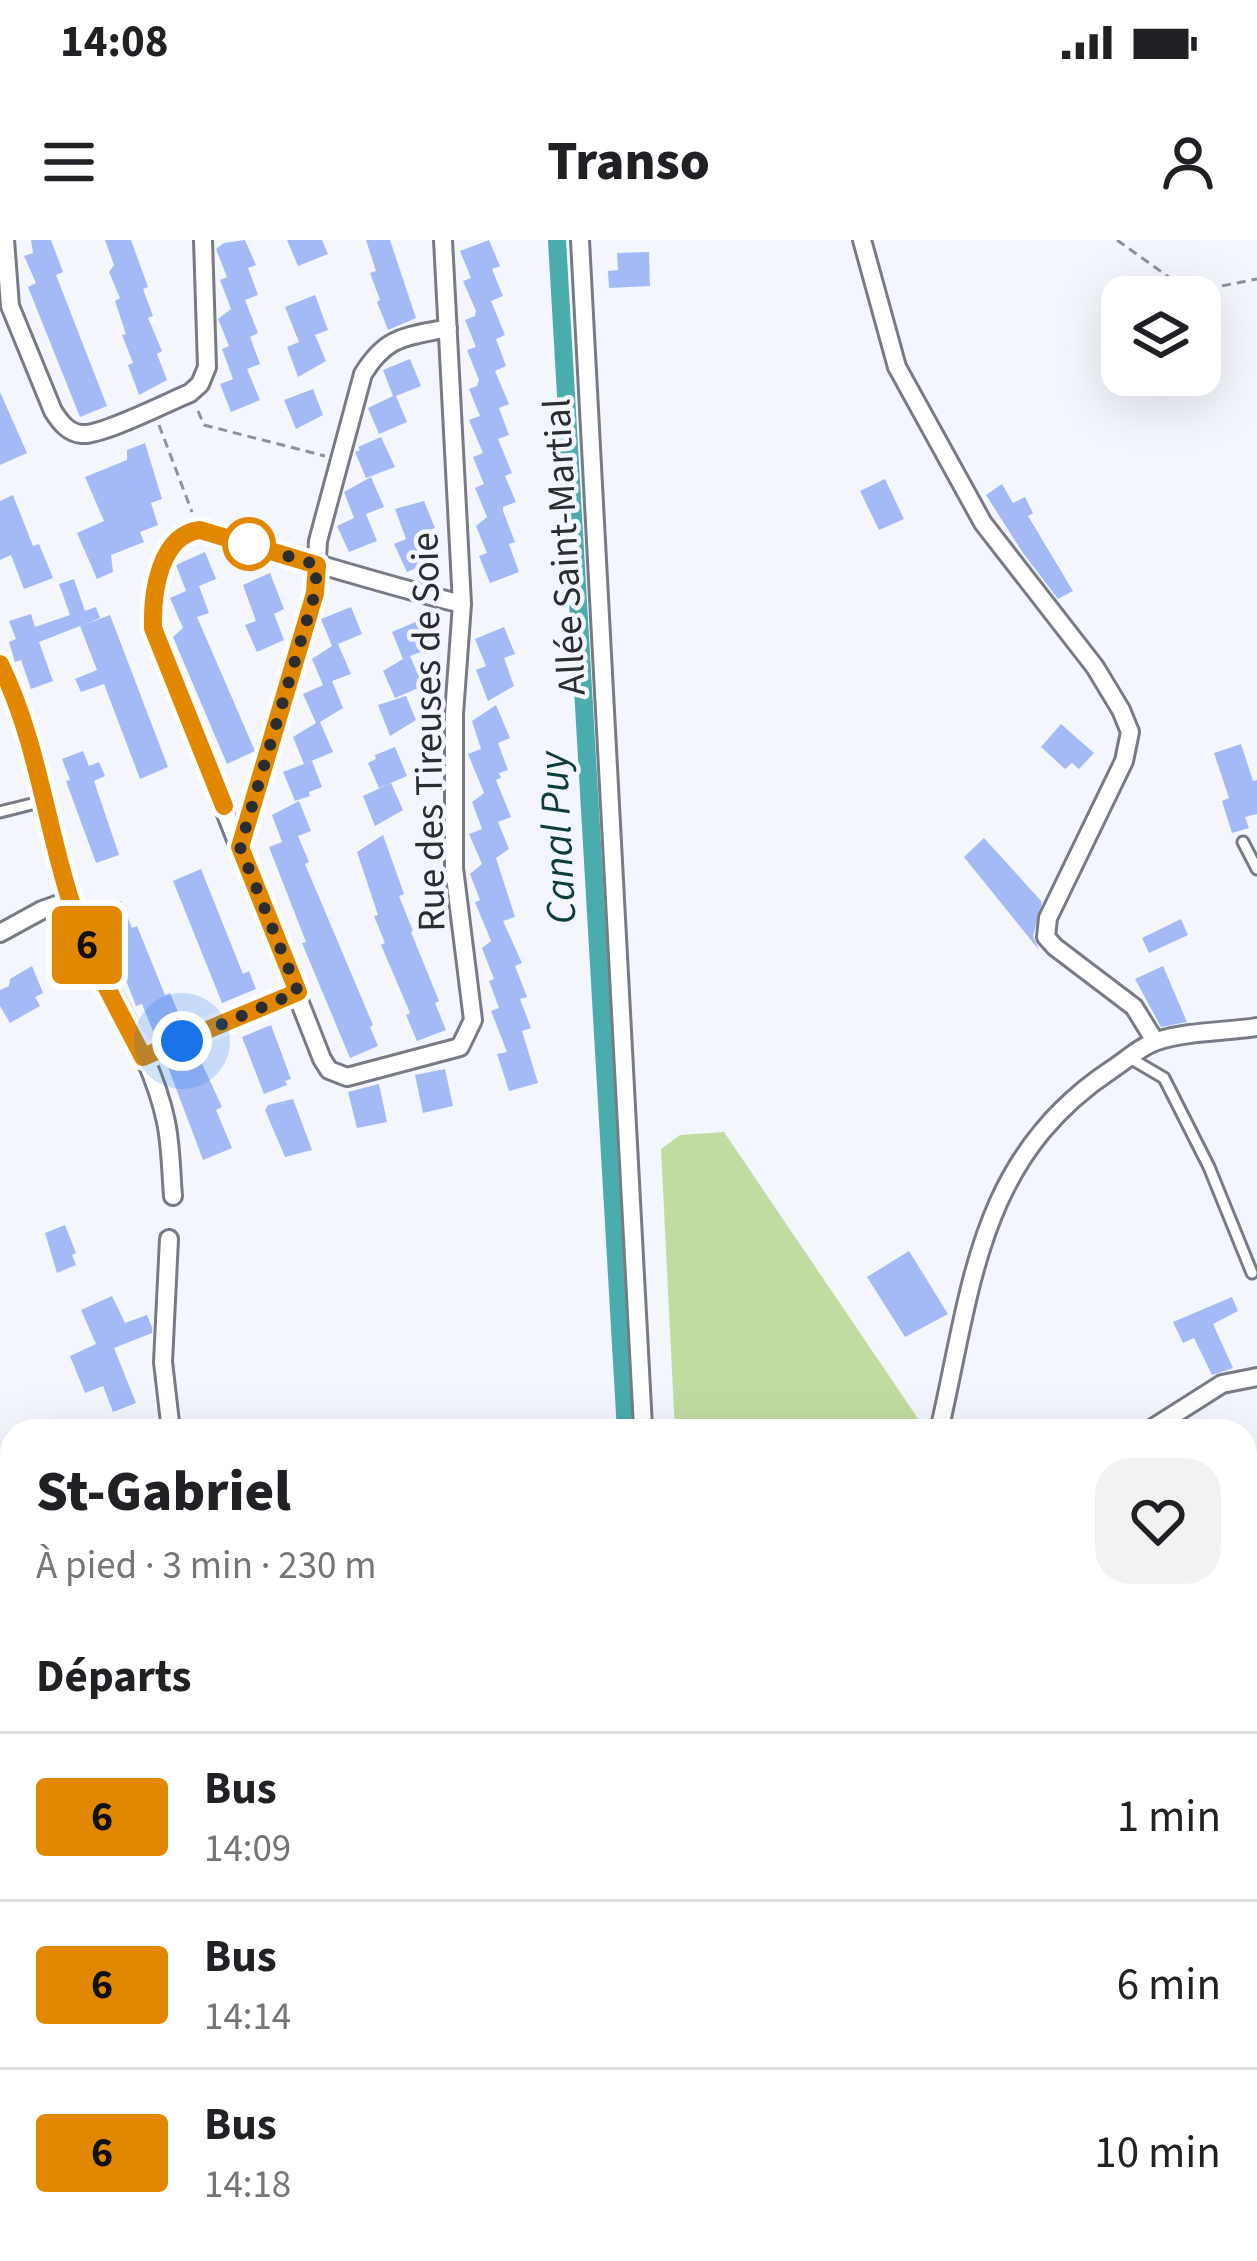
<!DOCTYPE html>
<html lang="fr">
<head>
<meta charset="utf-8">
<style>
  body { margin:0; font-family:"Source Sans 3",sans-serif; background:#f2f2f2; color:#202124; height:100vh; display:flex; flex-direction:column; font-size:45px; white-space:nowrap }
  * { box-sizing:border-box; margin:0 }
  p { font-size:39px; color:#757577 }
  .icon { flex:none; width:66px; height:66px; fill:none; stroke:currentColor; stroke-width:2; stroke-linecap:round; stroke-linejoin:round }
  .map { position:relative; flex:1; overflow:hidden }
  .drawer { position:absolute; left:0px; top:1179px; width:1257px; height:843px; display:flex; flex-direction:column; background:#fff; border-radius:36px 36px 0 0; box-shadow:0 12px 48px #0002 }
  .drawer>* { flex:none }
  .badge { padding:0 24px; border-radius:9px; font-size:42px; line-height:78px }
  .fabs { position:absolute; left:1101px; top:36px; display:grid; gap:24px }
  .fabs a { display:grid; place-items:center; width:120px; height:120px; border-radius:24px; background:#fff; box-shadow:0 12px 48px #0002; font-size:60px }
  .you { position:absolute; width:60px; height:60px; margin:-30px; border:9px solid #fff; border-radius:50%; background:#1a73e8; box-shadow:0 0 0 18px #1a73e833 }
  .map>.badge { position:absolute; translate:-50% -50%; box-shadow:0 0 0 6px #fff }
  h2 { padding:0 36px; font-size:45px; line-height:108px }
  .round { display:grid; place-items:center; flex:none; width:126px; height:126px; border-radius:36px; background:#f2f2f2 }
  .head { display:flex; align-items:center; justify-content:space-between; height:204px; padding:0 36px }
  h1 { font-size:57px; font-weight:800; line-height:90px }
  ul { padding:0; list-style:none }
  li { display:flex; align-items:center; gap:36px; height:168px; padding:0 36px; border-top:3px solid #e0e0e0 }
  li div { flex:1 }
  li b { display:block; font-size:45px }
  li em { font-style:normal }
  li .badge { min-width:132px; font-weight:700; text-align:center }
  .status { display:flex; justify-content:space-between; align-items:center; height:84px; padding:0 60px; background:#fff; direction:ltr }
  .status svg { height:33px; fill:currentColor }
  header { display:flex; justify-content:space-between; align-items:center; height:156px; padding:0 36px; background:#fff; font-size:54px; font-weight:800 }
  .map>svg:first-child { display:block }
  .built { fill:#e4ebfe }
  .green { fill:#c1dca0 }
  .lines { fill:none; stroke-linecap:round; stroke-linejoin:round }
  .canal { stroke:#4bacad; stroke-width:18 }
  .building { fill:#a3baf7 }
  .service-casing { stroke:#777b85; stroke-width:15 }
  .minor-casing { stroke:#777b85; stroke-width:22 }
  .path { stroke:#8e9196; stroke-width:3; stroke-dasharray:9 6; stroke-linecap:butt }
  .service { stroke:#fff; stroke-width:9 }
  .minor { stroke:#fff; stroke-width:16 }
  .line-casing { stroke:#fff; stroke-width:27 }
  .line { stroke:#e18800; stroke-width:18 }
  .walk { stroke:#2b2d31; stroke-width:12; stroke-dasharray:0 21.6 }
  .stop-dot { fill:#fff; stroke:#e18800; stroke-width:6 }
  .labels { text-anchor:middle; stroke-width:9; stroke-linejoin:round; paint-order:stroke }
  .street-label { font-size:39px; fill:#2b2d31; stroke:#f3f6fd }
  .water-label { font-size:42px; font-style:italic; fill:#0e3c3d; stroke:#f3f6fd }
</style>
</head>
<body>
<div class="status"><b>14:08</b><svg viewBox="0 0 49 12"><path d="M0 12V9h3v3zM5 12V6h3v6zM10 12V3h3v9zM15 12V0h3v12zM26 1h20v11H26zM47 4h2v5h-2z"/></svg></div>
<header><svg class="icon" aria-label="menu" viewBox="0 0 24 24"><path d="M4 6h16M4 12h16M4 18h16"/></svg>Transo<svg class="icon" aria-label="person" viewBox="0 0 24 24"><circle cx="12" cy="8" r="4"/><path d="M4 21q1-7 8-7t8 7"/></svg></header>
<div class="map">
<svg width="1257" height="2021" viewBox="0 0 1257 2021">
  <rect width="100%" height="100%" fill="#f3f6fd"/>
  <path class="built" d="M0,1773L12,1775V1851L0,1870Z"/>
  <path class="green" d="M724,892L923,1186L921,1191H675L661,909L680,895Z
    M1245,1916L1257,1958V2021H1180L1178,2010H1245Z"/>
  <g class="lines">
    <path class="canal" d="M557,0L626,1191
      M634,2021L635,2010"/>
  </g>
  <path class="building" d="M31,0H51L63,32L56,35L107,166L80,177L28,47L36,43L24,16L33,13Z
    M105,0H131L148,47L143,49L153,76L148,78L162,111L157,114L167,140L139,155L128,125L133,123L122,95L126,94L115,61L120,58L109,32L114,25Z
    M245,0L256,25L248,28L258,55L245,60L258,93L250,97L260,124L247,129L260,160L231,172L220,144L233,139L222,109L229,106L218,79L231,69L220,40L227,37L216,9L224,3Z
    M287,0H322L328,14L298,26Z
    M366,0H390L416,78L388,90L377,62L380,60L370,33L376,31Z
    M489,0L500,26L492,29L503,56L491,61L505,95L496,99L506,126L495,131L509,164L499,168L509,195L498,199L512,233L505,236L516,262L503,267V271L515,302L509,304L519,332L490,343L479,316L487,313L476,286L487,277L475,248L484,244L473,217L483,213L469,180L480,176L469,149L477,146L479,140L467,110L476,107L465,80L475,76L476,71L463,41L471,38L460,11Z
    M649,12L650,46L609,48L608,31L618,30L617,13Z
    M315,55L328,90L315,95L326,121L298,137L287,107L299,102L285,67Z
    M410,119L421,146L396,156L407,182L379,194L368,168L393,156L383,130Z
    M313,149L323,175L296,189L284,160Z
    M0,152L27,213L0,225Z
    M381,197L395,227L366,238L355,212L360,210L358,207Z
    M145,203L162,259L151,263L158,285L140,292L144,302L111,315L113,332L97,339L77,293L104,281L85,237L127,220V210Z
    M371,237L384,267L366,274L377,301L349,312L337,286L354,278L344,252Z
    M885,239L904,279L879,290L860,251Z
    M1002,244L1013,263L1025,257L1033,273L1028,276L1073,351L1058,359L1023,313L986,255Z
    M13,255L33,306L39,304L53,338L24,349L11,315L0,320V261Z
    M424,261L435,288L423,293L435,320L407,332L394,304L406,299L395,269Z
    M205,312L216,339L199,346L209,373L197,377L255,511L227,524L173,397L183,388L170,358L186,351L176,325Z
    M270,333L284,369L274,374L284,400L257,412L245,385L256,381L243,345Z
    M74,339L85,371L96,367L100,378L81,386L110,375L168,527L140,539L104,444L81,452L75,439L97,430L80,386L39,402L53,441L31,449L21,420L15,422L9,402L16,399L9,381L31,374L35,387L70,375L59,344Z
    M351,367L362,394L338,404L351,434L332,441L343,468L320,482L333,512L304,524L293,497L316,483L303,454L323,445L312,419L332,406L321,379Z
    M420,380L431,408L410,416L423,446L395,458L383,431L403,419L392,392Z
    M504,387L515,414L504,418L514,446L488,461L476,430L486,426L475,399Z
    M406,456L416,480L390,496L378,465Z
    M496,465L510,498L498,503L508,530L499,533L501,538L496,540L511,577L498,582L509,609L496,618L515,677L503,681L522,723L515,726L527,757L520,759L531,788L522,791L538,843L509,851L497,814L507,812L491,771L499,768L489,741L494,739L482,708L491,701L475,662L480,660L470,634L482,624L469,594L482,589L472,562L484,553L468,514L481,509L472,481Z
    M1061,484L1094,513L1079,529L1072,523L1065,529L1041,507Z
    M1241,504L1253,541L1257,540V574L1245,577L1249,588L1232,593L1222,561L1229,558L1214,513Z
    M395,507L407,536L379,548L368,523L376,519L375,515Z
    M83,511L89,526L99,522L105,536L94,541L119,615L96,623L66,541L70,540L62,519Z
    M312,521L322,547L309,552L310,556L295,561L283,532Z
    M391,543L403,570L375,586L363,556Z
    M299,561L311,591L298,596L309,622L305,624L373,785L370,787L378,806L350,818L302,703L306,702L269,607L282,602L272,575Z
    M383,595L404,654L399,656L413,691L411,692L439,761L435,763L446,790L417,801L406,775L410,773L381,705L385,703L374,676L378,675L357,612Z
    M984,598L1042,662L1033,696L1039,710L964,617Z
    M201,629L243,734L249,731L256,749L222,763L173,641Z
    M121,661L132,688L137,686L165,755L170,753L181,779L153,791L142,764L136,766L109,697L103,699L91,668Z
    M1181,679L1188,695L1149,713L1142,698Z
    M32,726L43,753L35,757L40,766L10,783L0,766V750L9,746L10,739Z
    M1163,726L1187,782L1161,787L1135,739Z
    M271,785L291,839L285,841L287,845L264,854L242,797Z
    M198,815L222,867L216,870L232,908L203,920L168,827Z
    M445,829L453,866L423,873L415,835Z
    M379,844L387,882L357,888L348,852Z
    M293,859L312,910L285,917L265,870L268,865Z
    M65,985L76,1013L72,1015L76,1025L57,1033L45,993Z
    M909,1011L948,1074L905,1097L867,1037Z
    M112,1056L125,1083L147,1075L152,1087V1093L114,1108L136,1163L113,1172L103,1146L85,1153L70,1116L96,1104L81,1070Z
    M1232,1057L1238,1071L1213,1084L1233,1128L1212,1135L1194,1098L1183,1103L1173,1082Z"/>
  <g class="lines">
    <defs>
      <path id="service" d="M0,572L44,561
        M1243,602L1257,629
        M1130,818L1164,838L1209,927L1252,1033
        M0,1647L12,1678"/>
      <path id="minor" d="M5,0L10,66L53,171C60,182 68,193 82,194C101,196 168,162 190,153L200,144L207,127L203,0
        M443,0L462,364L454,474V628L473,780L460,807L347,837L329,830L322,819L153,388C152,354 159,295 200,290C288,314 373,342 462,364
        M580,0L643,1187
        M862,0L897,127L983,283L1095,427L1121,470L1130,492L1124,521L1048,678L1046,697L1055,707L1134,767L1155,801
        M0,425C37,500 43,583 71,663C96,737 150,804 166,882C171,906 171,932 173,956
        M241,606L315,353L318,301L363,134C387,95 406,97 448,88
        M0,693L42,670L70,660
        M143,817L298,752
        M169,999L163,1122L171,1191
        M939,1191C972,1049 977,919 1111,830C1125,821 1141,806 1157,801C1188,791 1225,792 1257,787
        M1148,1191L1222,1144L1257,1137
        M1245,1413H1257
        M0,1760L12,1761
        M0,1890L12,1871
        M0,1909L12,1931
        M56,2010L62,2021
        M236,2021L259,2010
        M599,2021V2010"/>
    </defs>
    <use href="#service" class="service-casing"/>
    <use href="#minor" class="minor-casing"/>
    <path class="path" d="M1117,0L1173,40L1201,50L1257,39
      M198,171L204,185L325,216
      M159,185L192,272
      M0,1688L12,1720
      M1245,1854L1257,1855
      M1245,2008L1248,2021"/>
    <use href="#service" class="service"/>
    <use href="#minor" class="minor"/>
  </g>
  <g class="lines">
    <defs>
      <path id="line" d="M0,424C36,498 45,578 69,656C86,713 116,765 143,817L298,752L240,607L315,353L317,325L200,290C159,295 152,354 153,388L224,566"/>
    </defs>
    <use href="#line" class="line-casing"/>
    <use href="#line" class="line"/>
    <path class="walk" d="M182,801L298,752L240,607L315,353L317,325L249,304"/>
  </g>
  <circle class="stop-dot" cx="249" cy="304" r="24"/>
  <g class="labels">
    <g class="street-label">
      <text transform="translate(563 307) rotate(-93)" y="14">Allée Saint-Martial</text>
      <text transform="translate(427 492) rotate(-91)" y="14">Rue des Tireuses de Soie</text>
    </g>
    <g class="water-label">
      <text transform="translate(556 598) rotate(-93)" y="15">Canal Puy</text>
    </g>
  </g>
</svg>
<div class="fabs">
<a><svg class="icon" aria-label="layers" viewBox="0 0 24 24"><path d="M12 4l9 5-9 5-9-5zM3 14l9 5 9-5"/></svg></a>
</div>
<div class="you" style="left:182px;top:801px"></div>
<b class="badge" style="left:87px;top:705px;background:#e18800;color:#111">6</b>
<section class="drawer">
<div class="head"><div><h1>St-Gabriel</h1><p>À pied · 3 min · 230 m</p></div><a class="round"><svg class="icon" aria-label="heart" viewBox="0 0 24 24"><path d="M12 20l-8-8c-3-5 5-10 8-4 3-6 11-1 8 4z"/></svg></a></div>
<h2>Départs</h2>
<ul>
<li><span class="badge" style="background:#e18800;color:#111">6</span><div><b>Bus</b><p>14:09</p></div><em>1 min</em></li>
<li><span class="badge" style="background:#e18800;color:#111">6</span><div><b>Bus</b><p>14:14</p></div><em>6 min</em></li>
<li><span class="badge" style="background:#e18800;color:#111">6</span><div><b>Bus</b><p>14:18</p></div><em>10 min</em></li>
</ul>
</section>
</div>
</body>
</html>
